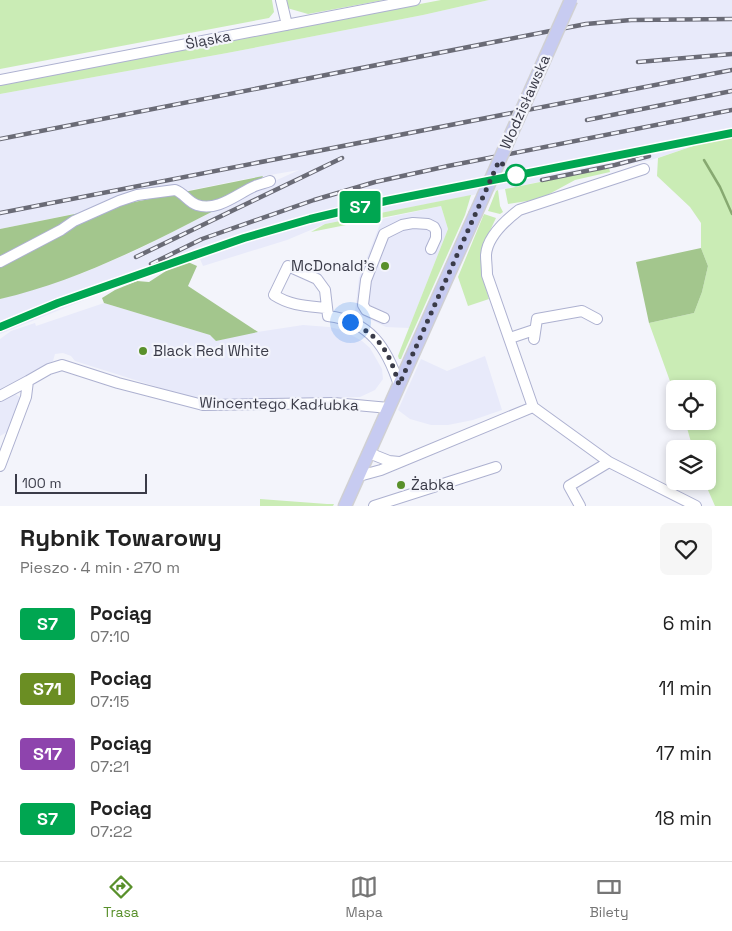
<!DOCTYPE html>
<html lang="pl">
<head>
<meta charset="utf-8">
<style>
  body { margin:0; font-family:"Space Grotesk",sans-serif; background:#f6f6f6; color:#222; height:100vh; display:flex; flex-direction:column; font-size:19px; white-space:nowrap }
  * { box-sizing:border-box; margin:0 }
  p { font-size:16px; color:#767676 }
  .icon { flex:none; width:28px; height:28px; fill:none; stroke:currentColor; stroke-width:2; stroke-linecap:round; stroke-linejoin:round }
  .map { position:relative; height:506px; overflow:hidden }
  .drawer { display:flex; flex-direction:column; background:#fff; flex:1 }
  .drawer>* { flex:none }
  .badge { padding:0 10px; border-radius:4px; font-size:18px; line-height:32px }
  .tools { position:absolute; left:666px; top:380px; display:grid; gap:10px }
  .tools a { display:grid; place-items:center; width:50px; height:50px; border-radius:8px; background:#fff; box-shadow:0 2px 8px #0003; font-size:25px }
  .scale { position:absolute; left:15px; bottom:12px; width:132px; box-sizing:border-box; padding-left:5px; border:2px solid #3a3b48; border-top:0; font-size:14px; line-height:18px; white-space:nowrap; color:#3a3b48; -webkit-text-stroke:4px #f3f4fb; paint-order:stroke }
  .you { position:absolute; width:25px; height:25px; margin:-12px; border:4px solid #fff; border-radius:50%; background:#1a73e8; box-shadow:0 0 0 8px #1a73e833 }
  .map>.badge { position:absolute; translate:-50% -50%; box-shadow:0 0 0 2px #fff }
  .round { display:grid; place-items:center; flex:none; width:52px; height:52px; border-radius:8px; background:#f6f6f6 }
  .summary { display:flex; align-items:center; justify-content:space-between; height:85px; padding:0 20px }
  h1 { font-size:24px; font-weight:800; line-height:38px }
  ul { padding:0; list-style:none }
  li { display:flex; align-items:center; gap:15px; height:65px; padding:0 20px }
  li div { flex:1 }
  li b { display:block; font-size:19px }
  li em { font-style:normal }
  li .badge { min-width:55px; font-weight:700; text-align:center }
  .tabs { display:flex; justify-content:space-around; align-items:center; height:70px; border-top:1px solid #e0e0e0; background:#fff; font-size:14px; color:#767676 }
  .tabs a { display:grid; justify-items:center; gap:2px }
  .tabs .on { color:#59902b }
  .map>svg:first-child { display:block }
  .built { fill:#e8eafa }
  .green { fill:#caecb5 }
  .forest { fill:#a3c68d }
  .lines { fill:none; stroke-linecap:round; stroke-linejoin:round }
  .stream { stroke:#87a971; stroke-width:2.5 }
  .minor-casing { stroke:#adb1d0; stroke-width:12 }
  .major-casing { stroke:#d0d0d3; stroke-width:15 }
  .minor { stroke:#fff; stroke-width:10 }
  .major { stroke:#c7cbf1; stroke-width:12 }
  .rail-casing { stroke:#6a6b76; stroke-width:4.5 }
  .rail { stroke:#f3f4fb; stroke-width:2.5; stroke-dasharray:8; stroke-linecap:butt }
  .major-bridge-casing { stroke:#d0d0d3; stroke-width:15; stroke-linecap:butt }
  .major-bridge { stroke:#c7cbf1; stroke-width:12 }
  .line-casing { stroke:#fff; stroke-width:11 }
  .line { stroke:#00a651; stroke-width:8 }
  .walk { stroke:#3a3b48; stroke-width:5; stroke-dasharray:0 9 }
  .stop-dot { fill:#fff; stroke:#00a651; stroke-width:2.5 }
  .poi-dot { fill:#59902b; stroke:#f3f4fb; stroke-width:2 }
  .labels { text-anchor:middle; stroke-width:4.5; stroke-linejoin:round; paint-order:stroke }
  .street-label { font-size:15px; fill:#3a3b48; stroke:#f3f4fb }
  .poi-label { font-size:15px; fill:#3a3b48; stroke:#f3f4fb; text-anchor:start }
</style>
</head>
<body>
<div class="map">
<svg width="732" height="506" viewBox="0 0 732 506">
  <rect width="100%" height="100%" fill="#f3f4fb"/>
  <path class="built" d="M489,0H732V138L699,144L651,160L325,224L287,240L203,266L200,259L119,286L0,334V299L83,273L139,249L255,190L299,170L240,180L0,229V94L227,53L423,15Z
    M441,206L448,229L409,328L386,327L355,312L359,278L382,219Z
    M104,303L210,335L216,341L244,334L303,325L329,327L342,330L362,341L370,348L382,369L383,379L375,390L360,397L221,400L192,398L75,361L71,356L63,353L55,354L53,361L0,389V339L11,331L35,323L36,326Z
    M485,356L502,410L473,420L448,425H431L410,419L398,410L421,359L447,371Z
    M14,393L21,398V402L7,432L0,436V401Z"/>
  <path class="green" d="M0,0H272L274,12L269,18L0,69Z
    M285,0H384L308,14L287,8Z
    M441,0H489L423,15L227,53L0,94V84Z
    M732,138V506H715L704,481H708V449H693L685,421H708V389H675V395L649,323L694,313L702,292L708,266L701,248V223L690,207L657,176L658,158L699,144Z
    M609,168L610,172L575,180L540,199L508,204L505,189Z
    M498,190L500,206L503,212L500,214L488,211L496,191Z
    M471,195L465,215L403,354L401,359H399L398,356L401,348L448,229L441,206L311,232L325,224Z
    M484,214L496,218C479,253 478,261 489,299L468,306L458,277Z
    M260,499L327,504H334L333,506H260Z"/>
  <path class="forest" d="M263,176L255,190C173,231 91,278 0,299V229Z
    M701,248L708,266L702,292L694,313L649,323L636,262Z
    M188,262L197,266L188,286L258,332L216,341L210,335L104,303L102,298L115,290L137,281L149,282L169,269Z"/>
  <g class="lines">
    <path class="stream" d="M704,160L720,187L732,214"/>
    <defs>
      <path id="minor" d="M281,0L287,25
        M0,80L415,0
        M0,262L61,230L74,221L119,201L137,195L175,190C184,193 188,202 197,205C218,212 238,193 255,186C260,184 265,183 270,181
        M326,308C307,306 291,306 274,295L288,266L317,279L325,290L328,316C370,321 387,348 399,385
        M384,318L366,310L363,305L366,280L384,234L402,225L413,223L428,224L434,227L436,231V238L431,249
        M510,338L534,330
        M534,339L537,319L582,311L597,319
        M0,396L28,381
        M533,407L487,275C487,268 486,261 486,255C487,237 506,220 519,210L644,169
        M369,453L389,461L399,462
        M0,466L26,397L28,381L49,369L62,365L118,383L203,405L334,403L389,408
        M359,476L381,470L533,407L609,462L696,506
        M374,506L496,467
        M580,506L569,486L609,462"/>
      <path id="major" d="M345,506L475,215"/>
    </defs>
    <use href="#minor" class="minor-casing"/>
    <use href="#major" class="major-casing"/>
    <use href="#minor" class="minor"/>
    <use href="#major" class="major"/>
    <defs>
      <path id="rail" d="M638,62L732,54
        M587,120L732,91
        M0,139L586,24L631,20L732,19
        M542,180L615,165L649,156
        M0,213L732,70
        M136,257L342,158
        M151,264L202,239L314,200L375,182L448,166L732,110
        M0,327L50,306L195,255L245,238L321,216L399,198L732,133"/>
    </defs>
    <use href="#rail" class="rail-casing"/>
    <use href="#rail" class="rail"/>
    <defs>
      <path id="major-bridge" d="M475,215L571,0"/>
    </defs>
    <use href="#major-bridge" class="major-bridge-casing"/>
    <use href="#major-bridge" class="major-bridge"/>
  </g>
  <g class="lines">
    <defs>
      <path id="line" d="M0,327L58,303L195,255L244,238L310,219L386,201L732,133"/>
    </defs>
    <use href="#line" class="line-casing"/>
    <use href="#line" class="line"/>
    <path class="walk" d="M350,322C381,336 390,354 399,385L499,161L516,175"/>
  </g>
  <circle class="stop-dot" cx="516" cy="175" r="10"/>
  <g class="poi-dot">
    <circle cx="385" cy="266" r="5"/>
    <circle cx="143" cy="351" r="5"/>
    <circle cx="401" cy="485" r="5"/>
  </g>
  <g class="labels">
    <g class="street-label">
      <text transform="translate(208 40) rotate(-11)" y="5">Śląska</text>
      <text transform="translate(525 102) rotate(-66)" y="5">Wodzisławska</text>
      <text transform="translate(279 404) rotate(1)" y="5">Wincentego Kadłubka</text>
    </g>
    <g class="poi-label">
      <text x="375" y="271" text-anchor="end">McDonald's</text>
      <text x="153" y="356">Black Red White</text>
      <text x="411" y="490">Żabka</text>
    </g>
  </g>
</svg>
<div class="tools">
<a><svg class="icon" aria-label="locate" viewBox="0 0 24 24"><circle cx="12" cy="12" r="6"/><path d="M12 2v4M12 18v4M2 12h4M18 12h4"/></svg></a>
<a><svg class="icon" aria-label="layers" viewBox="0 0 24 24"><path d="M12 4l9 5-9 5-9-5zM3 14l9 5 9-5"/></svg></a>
</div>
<div class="scale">100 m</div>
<div class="you" style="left:350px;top:322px"></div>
<b class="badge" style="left:360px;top:207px;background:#00a651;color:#fff">S7</b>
</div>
<section class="drawer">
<div class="summary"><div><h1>Rybnik Towarowy</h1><p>Pieszo · 4 min · 270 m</p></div><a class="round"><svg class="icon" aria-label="heart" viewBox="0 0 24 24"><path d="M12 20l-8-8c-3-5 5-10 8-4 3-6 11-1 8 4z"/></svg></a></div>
<ul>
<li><span class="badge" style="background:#00a651;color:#fff">S7</span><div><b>Pociąg</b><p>07:10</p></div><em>6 min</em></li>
<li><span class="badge" style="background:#6b8e23;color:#fff">S71</span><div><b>Pociąg</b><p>07:15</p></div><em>11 min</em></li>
<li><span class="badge" style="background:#8e44ad;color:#fff">S17</span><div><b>Pociąg</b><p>07:21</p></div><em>17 min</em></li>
<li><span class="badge" style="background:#00a651;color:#fff">S7</span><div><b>Pociąg</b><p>07:22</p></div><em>18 min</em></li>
</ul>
</section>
<nav class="tabs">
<a class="on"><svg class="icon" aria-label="directions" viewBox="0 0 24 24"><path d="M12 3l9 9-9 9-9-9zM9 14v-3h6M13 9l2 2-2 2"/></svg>Trasa</a>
<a><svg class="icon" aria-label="map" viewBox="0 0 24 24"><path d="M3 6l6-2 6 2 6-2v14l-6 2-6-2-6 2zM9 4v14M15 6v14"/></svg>Mapa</a>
<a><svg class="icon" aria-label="tickets" viewBox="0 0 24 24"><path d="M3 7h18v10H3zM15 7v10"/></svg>Bilety</a>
</nav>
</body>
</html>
